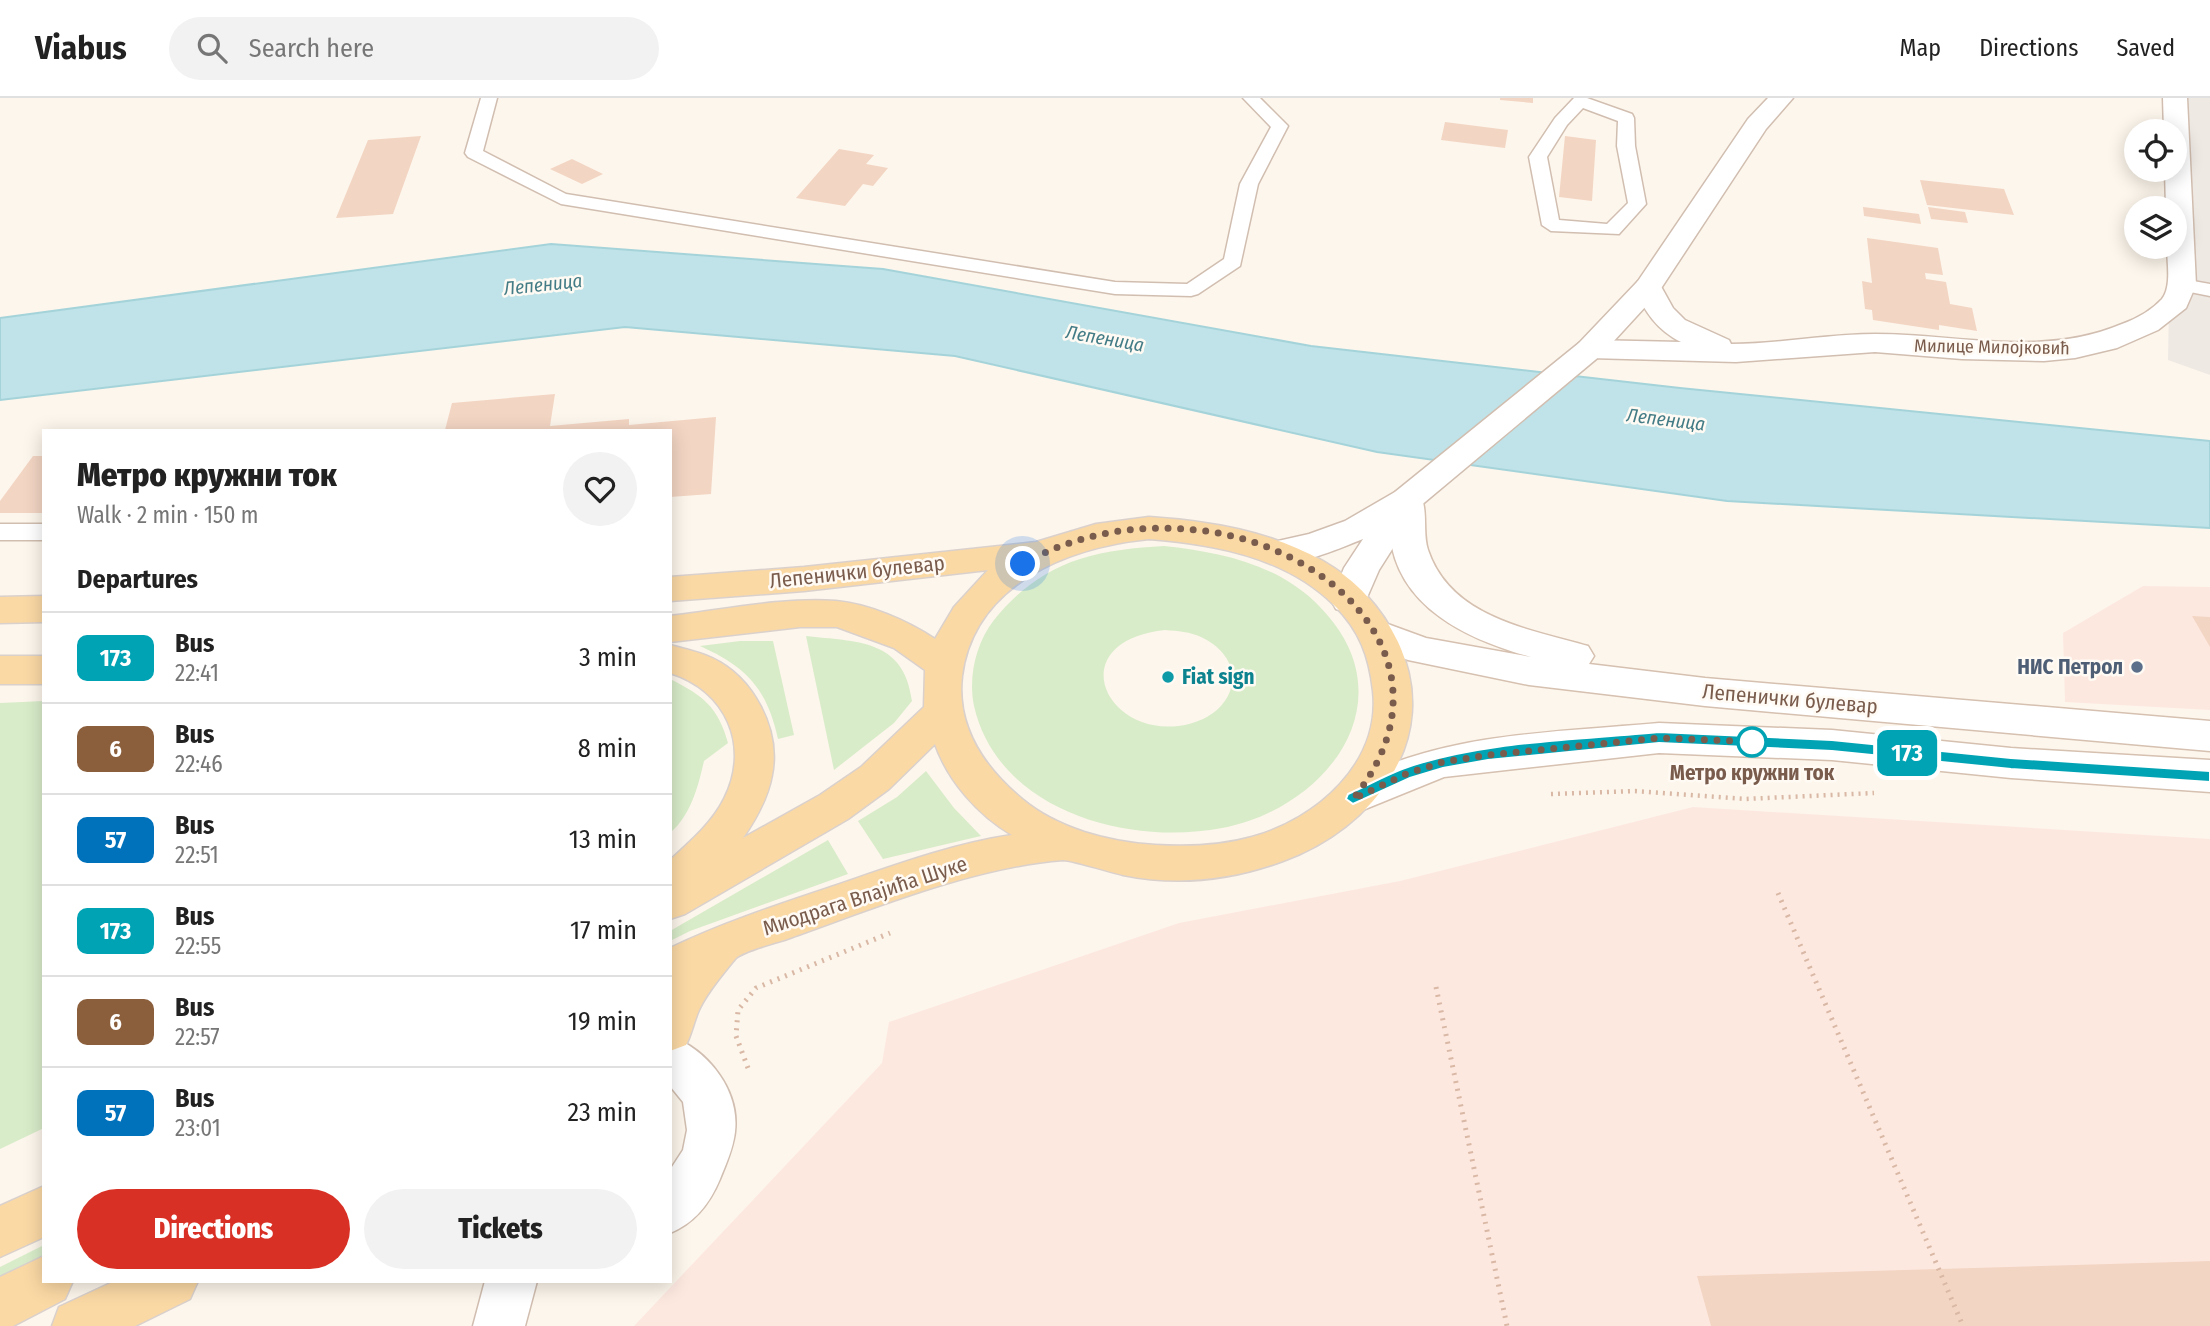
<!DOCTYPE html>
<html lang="en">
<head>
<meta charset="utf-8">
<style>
  body { margin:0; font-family:"Fira Sans Condensed",sans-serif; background:#f2f2f2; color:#222; height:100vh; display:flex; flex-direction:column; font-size:26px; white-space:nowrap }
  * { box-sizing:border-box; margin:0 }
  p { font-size:23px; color:#767676 }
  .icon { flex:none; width:38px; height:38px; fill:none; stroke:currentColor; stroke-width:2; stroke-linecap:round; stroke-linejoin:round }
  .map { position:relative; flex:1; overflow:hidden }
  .details { position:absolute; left:42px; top:331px; width:630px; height:854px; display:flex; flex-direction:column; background:#fff; border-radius:0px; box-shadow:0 4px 18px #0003 }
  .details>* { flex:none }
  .badge { padding:0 14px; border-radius:10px; font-size:24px; line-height:46px }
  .fabs { position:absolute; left:2124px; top:21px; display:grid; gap:14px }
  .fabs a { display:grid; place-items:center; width:63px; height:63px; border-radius:50%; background:#fff; box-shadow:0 4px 18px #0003; font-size:35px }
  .you { position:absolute; width:35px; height:35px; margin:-18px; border:5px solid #fff; border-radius:50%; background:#1a73e8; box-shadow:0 0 0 10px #1a73e833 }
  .map>.badge { position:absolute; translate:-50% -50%; box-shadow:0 0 0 4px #fff }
  h2 { padding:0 35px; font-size:26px; line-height:63px }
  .round { display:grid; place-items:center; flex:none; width:74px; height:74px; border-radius:37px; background:#f2f2f2 }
  .summary { display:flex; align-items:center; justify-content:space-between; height:119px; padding:0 35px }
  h1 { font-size:33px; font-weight:800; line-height:52px }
  .cta { display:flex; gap:14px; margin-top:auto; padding:14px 35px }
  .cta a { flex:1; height:80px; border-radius:42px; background:#d93025; color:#fff; font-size:28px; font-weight:800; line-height:80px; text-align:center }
  .cta a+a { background:#f2f2f2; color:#222 }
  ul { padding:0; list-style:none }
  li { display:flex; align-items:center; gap:21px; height:91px; padding:0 35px; border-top:2px solid #e0e0e0 }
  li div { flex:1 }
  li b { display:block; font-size:26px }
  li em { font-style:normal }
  li .badge { min-width:77px; font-weight:700; text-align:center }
  header { display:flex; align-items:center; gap:42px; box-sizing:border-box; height:98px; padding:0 35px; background:#fff; border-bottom:2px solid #e0e0e0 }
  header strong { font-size:33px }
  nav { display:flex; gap:38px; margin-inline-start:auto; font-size:24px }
  .search { width:490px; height:63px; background:#f2f2f2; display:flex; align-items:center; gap:18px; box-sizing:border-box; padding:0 24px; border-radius:38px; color:#767676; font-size:26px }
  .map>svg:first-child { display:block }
  .commercial { fill:#fde8e0 }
  .industrial { fill:#efe9e4 }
  .green { fill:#d8ecc9; fill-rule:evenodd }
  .water { fill:#bfe3e8; stroke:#a5d3da; stroke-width:2 }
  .building { fill:#f3d5c3 }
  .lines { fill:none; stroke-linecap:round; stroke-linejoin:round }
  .service-casing { stroke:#d1beb0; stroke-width:3 }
  .minor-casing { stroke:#d1beb0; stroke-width:3 }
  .tertiary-casing { stroke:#d1beb0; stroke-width:3 }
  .secondary-casing { stroke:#d6c0b0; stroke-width:3 }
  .primary-casing { stroke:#dad1cd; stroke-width:3 }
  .path-far1 { stroke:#d9b8a5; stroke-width:4.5; stroke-dasharray:2 5; stroke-linecap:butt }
  .path { stroke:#d9b8a5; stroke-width:5; stroke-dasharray:2 6; stroke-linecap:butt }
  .service { fill:#fff; fill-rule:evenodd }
  .minor { fill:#fff; fill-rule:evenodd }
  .tertiary { fill:#fff; fill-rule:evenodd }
  .secondary { fill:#fff; fill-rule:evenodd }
  .primary { fill:#fbd9a5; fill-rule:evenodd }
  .line { fill:#00a3b4; stroke:#fff; stroke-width:2 }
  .walk { stroke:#7a5c4d; stroke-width:7; stroke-dasharray:0 12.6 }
  .service-dot { fill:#5c6f8a; stroke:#fffaf3; stroke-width:2.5 }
  .culture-dot { fill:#0f9aa8; stroke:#fffaf3; stroke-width:2.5 }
  .stop-dot { fill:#fff; stroke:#00a3b4; stroke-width:3.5 }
  .labels { text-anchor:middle; stroke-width:5; stroke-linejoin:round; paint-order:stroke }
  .far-street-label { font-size:18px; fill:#7a5c4d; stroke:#fffaf3 }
  .far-water-label { font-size:19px; font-style:italic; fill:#437c86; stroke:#fffaf3 }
  .street-label { font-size:21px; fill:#7a5c4d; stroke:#fffaf3 }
  .service-label { font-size:21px; font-weight:bold; fill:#4e5e75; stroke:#fffaf3; text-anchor:end }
  .culture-label { font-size:21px; font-weight:bold; fill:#0d838f; stroke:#fffaf3; text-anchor:start }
  .stop-label { font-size:21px; font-weight:bold; fill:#7a5c4d; stroke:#fffaf3 }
</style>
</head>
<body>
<header>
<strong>Viabus</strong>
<div class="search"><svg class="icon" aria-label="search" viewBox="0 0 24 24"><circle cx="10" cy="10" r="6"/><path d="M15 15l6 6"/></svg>Search here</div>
<nav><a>Map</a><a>Directions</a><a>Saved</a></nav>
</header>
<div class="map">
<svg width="2210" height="1228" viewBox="0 0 2210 1228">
  <rect width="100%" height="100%" fill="#fdf6ec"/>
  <path class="commercial" d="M2143,488L2210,489V612L2065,604L2063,535Z
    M1693,709L2210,741V1228H634L882,965L889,924L1179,825L1400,783Z"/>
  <path class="industrial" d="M2173,0H2210V277L2168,262L2170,149H2175V110H2171L2172,72H2175Z"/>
  <path class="green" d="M1164,448C1220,454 1279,466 1320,509C1410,601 1328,710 1222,730C1128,748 998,713 974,608C968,579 976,545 994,522C1016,494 1045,472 1080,461C1107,452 1135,450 1164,448ZM1165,532C1178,533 1190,534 1201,539C1250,562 1238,614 1189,626C1107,646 1058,544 1165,532Z
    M806,538C856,544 904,540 912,603L894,625L834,672Z
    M740,543H773L794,637L778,641C767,591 747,569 700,548Z
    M670,581C704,598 718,609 728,645L704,663C698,689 691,717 670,735Z
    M44,603V1030L0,1051V605Z
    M926,673L954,710L981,738L883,761L858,723L897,699Z
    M828,742L848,776L690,833L670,843V833Z
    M44,1147V1158L0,1180V1169Z"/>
  <path class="water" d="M551,146L883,171L1311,248L1680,290L2210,343V430L1727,403L1377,354L955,258L625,229L0,302V220Z"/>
  <path class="building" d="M1500,0H1533V5L1500,2Z
    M1445,24L1508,32L1505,50L1441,42Z
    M421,38L393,116L336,120L368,42Z
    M1565,38L1596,42L1592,103L1559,99Z
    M839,51L874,57L866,66L888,70L873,88L863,86L845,108L796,100Z
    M572,61L603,76L582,86L550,71Z
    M1920,82L2004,91L2014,117L1927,107Z
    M1863,109L1919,116L1921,126L1864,118Z
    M1928,109L1965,114L1968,125L1931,121Z
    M1867,140L1938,150L1943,177L1925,175L1926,181L1946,184L1950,206L1972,210L1977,233L1939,227V232L1873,222L1872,212L1865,211L1862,183L1872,185Z
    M555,296L550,328L629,321V327L716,319L711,396L670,399V332H445L452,305Z
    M33,358H44V415H0V403Z
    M2192,518L2210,519V549Z
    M2210,1163V1228H1711L1697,1178Z"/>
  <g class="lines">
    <defs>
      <path id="service" d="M481,0H497L483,53L566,96L1115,184L1187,186L1224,161L1240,86L1271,29L1243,0H1260L1288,28L1258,86L1240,168L1198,196L1191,198L1115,196L561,106L468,59L465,55Z
        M1574,0H1587L1632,16L1634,20L1635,48L1646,106L1619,136L1551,133L1542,127L1529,59L1555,20ZM1583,10L1618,23L1617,48L1628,105L1607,126L1559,122L1547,59L1567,27Z
        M2182,181L2210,186V198L2175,191L2172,187L2175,183Z
        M0,426H44V442H0Z"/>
      <path id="minor" d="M2163,0H2187L2196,187L2186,210L2158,232L2117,250L2075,260L2044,263L1962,261L1875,254L1736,264L1590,260L1579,257L1575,251L1579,245L1590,242L1681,244C1657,232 1644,213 1634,189L1638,183L1648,180L1658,183L1673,210L1685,222L1729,242L1731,246C1779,246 1827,236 1875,236C1958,236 2042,260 2122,226C2136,221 2152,212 2162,201C2172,188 2167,164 2167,149H2175V110H2166L2165,72H2175V33H2164Z
        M670,938C708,952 740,992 735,1034C733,1051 726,1066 720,1081C710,1105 695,1125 670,1135V1072L683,1052L687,1032L683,1004L670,988Z
        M485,1183H537L525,1228H473Z"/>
      <path id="tertiary" d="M1768,0H1793L1766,31L1658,195L1601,257L1419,409L1379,472L1362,511L1349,515L1336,511L1331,502L1344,470L1363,441C1335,452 1295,471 1265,462L1260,454L1265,446L1309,436L1345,423L1395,394L1579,245L1638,183L1748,21Z"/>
      <path id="secondary" d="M1407,391L1419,394C1429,411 1422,434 1428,452C1451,520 1529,531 1588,548L1594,558L1589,566L1705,580L2210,623V653L1705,608L1529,587L1408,562L1361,543L1356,534L1361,525L1374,521L1426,540L1531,559C1469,542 1397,510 1390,436C1389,422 1388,406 1395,394Z
        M1659,625L1832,632L2011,650L2210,662V694L2011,680L1832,662L1659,655L1444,679L1353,716L1339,711L1333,700C1341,685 1355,681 1371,674C1461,634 1562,634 1659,625Z"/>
      <path id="primary" d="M1149,419C1209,423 1270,433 1323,463C1356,482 1382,510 1398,544C1443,641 1374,730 1283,763C1232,782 1177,788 1123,777C1110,774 1072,762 1063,762C973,769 872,811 787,841C776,845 742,853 735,861C723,876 707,894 699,912C694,923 692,935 686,947L670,953V850C722,825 777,807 831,789C890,769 951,746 1012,737C978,717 948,683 935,646L889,691L848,721L685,816L670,821V762C690,744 712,725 724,701C751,648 726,592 670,575V547C684,551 699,554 712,560C753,579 781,631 772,677C768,700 756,721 743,740L820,697L861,669L924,609L925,572L894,550L837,529H800L670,544V518C722,512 783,499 836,503C869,506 908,523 935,541L954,509L988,472L804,493L670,503V479L804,469L1036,444L1096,426ZM1149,441C1214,446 1286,459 1334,507C1360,533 1369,558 1373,593C1381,665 1317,721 1252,739C1220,748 1188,749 1155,747C1109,744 1058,731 1022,701C985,670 956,630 962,578C974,486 1068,449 1149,441Z
        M44,498V524L0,525V499Z
        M0,558H44V586H0Z
        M44,1088V1139L0,1159V1108Z
        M44,1158V1183H73L65,1201L13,1228H0V1179Z
        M115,1183H198L190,1201L135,1228H52L59,1209Z"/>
    </defs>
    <use href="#service" class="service-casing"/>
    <use href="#minor" class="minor-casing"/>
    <use href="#tertiary" class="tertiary-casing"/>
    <use href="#secondary" class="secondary-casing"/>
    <use href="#primary" class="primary-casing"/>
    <path class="path-far1" d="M1551,696L1635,693L1745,701L1874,695"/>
    <path class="path" d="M1778,795L1963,1228
      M1436,889L1507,1228
      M748,970L736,938L738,912L756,890L890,835"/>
    <use href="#service" class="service"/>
    <use href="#minor" class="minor"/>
    <use href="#tertiary" class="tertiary"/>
    <use href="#secondary" class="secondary"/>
    <use href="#primary" class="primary"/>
  </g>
  <path class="line" d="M1659,634L1832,642L2011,660L2210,673V684L2011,671L1832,653L1659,645L1488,662L1443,670L1410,680L1353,706L1346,701L1348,696C1366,688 1384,678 1402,671C1478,643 1578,642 1659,634Z"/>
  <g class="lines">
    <path class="walk" d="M1023,466C1080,433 1147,424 1212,434C1346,456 1455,575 1353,701L1406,676L1443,664L1488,657L1659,640L1758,644H1752"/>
  </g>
  <circle class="service-dot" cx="2137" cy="569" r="7"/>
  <circle class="culture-dot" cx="1168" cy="579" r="7"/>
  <circle class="stop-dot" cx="1752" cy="644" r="14"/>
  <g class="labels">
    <g class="far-street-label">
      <text transform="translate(1992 249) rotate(1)" y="6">Милице Милојковић</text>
    </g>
    <g class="far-water-label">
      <text transform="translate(543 186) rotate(-6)" y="7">Лепеница</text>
      <text transform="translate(1105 240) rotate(10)" y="7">Лепеница</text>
      <text transform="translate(1666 321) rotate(7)" y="7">Лепеница</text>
    </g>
    <g class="street-label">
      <text transform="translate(857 474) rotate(-6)" y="7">Лепенички булевар</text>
      <text transform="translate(1790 601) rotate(5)" y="7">Лепенички булевар</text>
      <text transform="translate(865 798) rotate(-18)" y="7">Миодрага Влајића Шуке</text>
    </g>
    <g class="service-label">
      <text x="2123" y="576">НИС Петрол</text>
    </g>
    <g class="culture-label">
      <text x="1182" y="586">Fiat sign</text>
    </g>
    <g class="stop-label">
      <text x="1752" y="682">Метро кружни ток</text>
    </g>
  </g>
</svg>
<div class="fabs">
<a><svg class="icon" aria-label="locate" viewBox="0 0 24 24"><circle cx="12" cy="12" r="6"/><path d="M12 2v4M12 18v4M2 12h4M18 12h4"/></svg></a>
<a><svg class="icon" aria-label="layers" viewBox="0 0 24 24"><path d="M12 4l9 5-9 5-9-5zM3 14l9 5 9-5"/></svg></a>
</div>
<div class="you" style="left:1023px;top:466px"></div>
<b class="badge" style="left:1907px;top:655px;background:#00a3b4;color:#fff">173</b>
<section class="details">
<div class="summary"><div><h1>Метро кружни ток</h1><p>Walk · 2 min · 150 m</p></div><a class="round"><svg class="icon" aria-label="heart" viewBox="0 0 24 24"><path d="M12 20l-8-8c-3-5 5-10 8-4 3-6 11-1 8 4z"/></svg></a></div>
<h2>Departures</h2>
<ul>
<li><span class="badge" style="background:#00a3b4;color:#fff">173</span><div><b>Bus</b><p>22:41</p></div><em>3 min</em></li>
<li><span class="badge" style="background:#8b5e3c;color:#fff">6</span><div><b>Bus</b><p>22:46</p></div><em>8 min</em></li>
<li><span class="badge" style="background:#0072bc;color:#fff">57</span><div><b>Bus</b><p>22:51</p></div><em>13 min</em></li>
<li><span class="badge" style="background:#00a3b4;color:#fff">173</span><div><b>Bus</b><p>22:55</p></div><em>17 min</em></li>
<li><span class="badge" style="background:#8b5e3c;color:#fff">6</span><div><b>Bus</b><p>22:57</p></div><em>19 min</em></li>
<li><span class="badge" style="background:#0072bc;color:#fff">57</span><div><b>Bus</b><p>23:01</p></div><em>23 min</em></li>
</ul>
<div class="cta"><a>Directions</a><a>Tickets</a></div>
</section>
</div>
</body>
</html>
